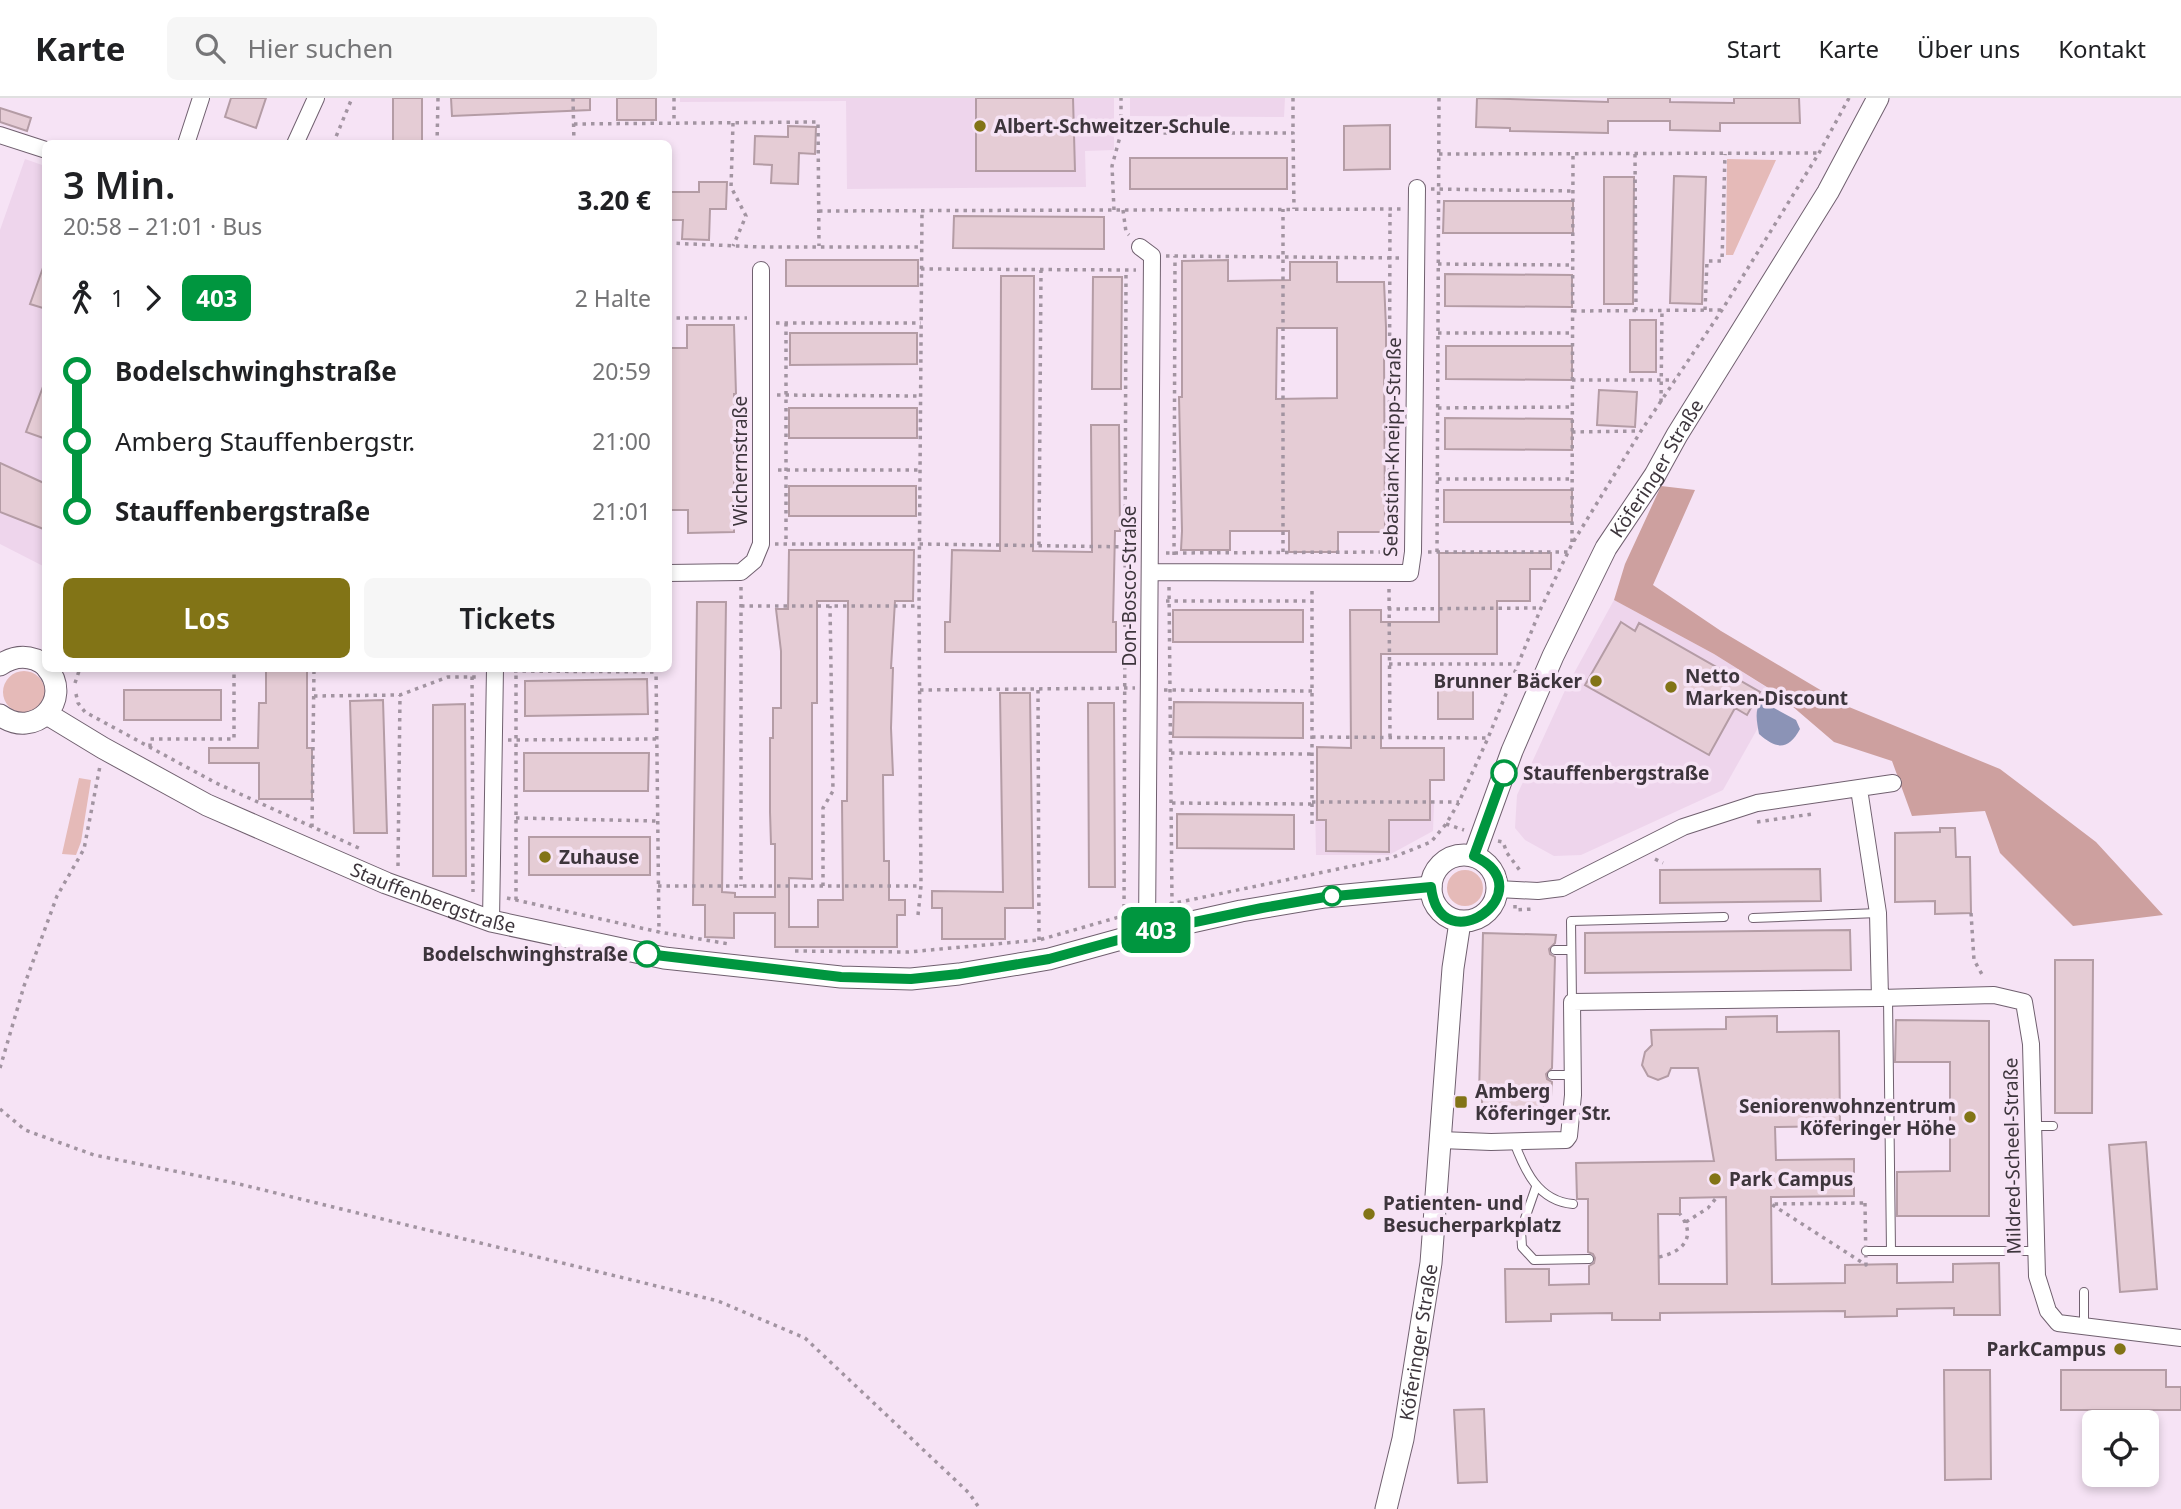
<!DOCTYPE html>
<html lang="de">
<head>
<meta charset="utf-8">
<style>
  body { margin:0; font-family:"Noto Sans",sans-serif; background:#f6f6f6; color:#202124; height:100vh; display:flex; flex-direction:column; font-size:26px; white-space:nowrap }
  * { box-sizing:border-box; margin:0 }
  p { font-size:23px; color:#757577 }
  .icon { flex:none; width:38px; height:38px; fill:none; stroke:currentColor; stroke-width:2; stroke-linecap:round; stroke-linejoin:round }
  .map { position:relative; flex:1; overflow:hidden }
  .drawer { position:absolute; left:42px; top:42px; width:630px; height:532px; display:flex; flex-direction:column; background:#fff; border-radius:10px; box-shadow:0 4px 10px #0003 }
  .drawer>* { flex:none }
  .badge { padding:0 14px; border-radius:10px; font-size:24px; line-height:46px }
  .tools { position:absolute; left:2082px; top:1312px; display:grid; gap:14px }
  .tools a { display:grid; place-items:center; width:77px; height:77px; border-radius:10px; background:#fff; box-shadow:0 4px 10px #0003; font-size:35px }
  .map>.badge { position:absolute; translate:-50% -50%; box-shadow:0 0 0 4px #fff }
  .legs { display:flex; align-items:center; gap:10px; height:77px; padding:0 21px; font-size:23px }
  .legs p { margin-inline-start:auto }
  .overview { display:flex; align-items:center; justify-content:space-between; height:119px; padding:0 21px }
  h1 { font-size:38px; font-weight:600; line-height:52px }
  .button { display:flex; gap:14px; margin-top:auto; padding:14px 21px }
  .button a { flex:1; height:80px; border-radius:10px; background:#827416; color:#fff; font-size:28px; font-weight:600; line-height:80px; text-align:center }
  .button a+a { background:#f6f6f6; color:#202124 }
  ul { padding:0 21px; list-style:none }
  li { display:flex; align-items:center; gap:24px; height:70px; font-size:26px }
  li i { display:grid; place-items:center; width:10px; height:100%; margin:0 9px; background:currentColor }
  li i::after { content:''; width:18px; height:18px; margin:-9px; border:5px solid; border-radius:50%; background:#fff }
  li p { margin-inline-start:auto }
  li:first-child i { background:linear-gradient(#0000 50%,currentColor 0) }
  li:last-child i { background:linear-gradient(currentColor 50%,#0000 0) }
  header { display:flex; align-items:center; gap:42px; box-sizing:border-box; height:98px; padding:0 35px; background:#fff; border-bottom:2px solid #e0e0e0 }
  header strong { font-size:33px }
  nav { display:flex; gap:38px; margin-inline-start:auto; font-size:24px }
  .search { width:490px; height:63px; background:#f6f6f6; display:flex; align-items:center; gap:18px; box-sizing:border-box; padding:0 24px; border-radius:10px; color:#757577; font-size:26px }
  .map>svg:first-child { display:block }
  .built { fill:#eed5ec }
  .green { fill:#e5bab8 }
  .forest { fill:#cda09f }
  .water { fill:#8b93b6 }
  .building { fill:#e5ccd5; stroke:#b49ca5; stroke-width:2; fill-rule:evenodd }
  .lines { fill:none; stroke-linecap:round; stroke-linejoin:round }
  .service-casing { stroke:#70606f; stroke-width:10 }
  .minor-casing { stroke:#70606f; stroke-width:18 }
  .tertiary-casing { stroke:#70606f; stroke-width:23 }
  .path { stroke:#a294a1; stroke-width:3.5; stroke-dasharray:3.5 5; stroke-linecap:butt }
  .service { stroke:#fff; stroke-width:8 }
  .minor { stroke:#fff; stroke-width:16 }
  .tertiary { stroke:#fff; stroke-width:21 }
  .line-1-casing { stroke:#fff; stroke-width:16 }
  .line-1 { stroke:#00963f; stroke-width:10 }
  .poi-dot { fill:#827416; stroke:#f6e3f5; stroke-width:2.5 }
  .stop-1-dot { fill:#fff; stroke:#00963f; stroke-width:3.5 }
  .labels { text-anchor:middle; stroke-width:7; stroke-linejoin:round; paint-order:stroke }
  .poi-label { font-size:19px; font-weight:bold; fill:#3d353c; stroke:#f6e3f5; text-anchor:start }
  .street-label { font-size:19px; fill:#3d353c; stroke:#f6e3f5 }
  .stop-label { font-size:19px; font-weight:bold; fill:#3d353c; stroke:#f6e3f5; text-anchor:start }
</style>
</head>
<body>
<header>
<strong>Karte</strong>
<div class="search"><svg class="icon" aria-label="search" viewBox="0 0 24 24"><circle cx="10" cy="10" r="6"/><path d="M15 15l6 6"/></svg>Hier suchen</div>
<nav><a>Start</a><a>Karte</a><a>Über uns</a><a>Kontakt</a></nav>
</header>
<div class="map">
<svg width="2181" height="1411" viewBox="0 0 2181 1411">
  <rect width="100%" height="100%" fill="#f6e3f5"/>
  <path class="built" d="M680,0H1114V52L1085,53L1086,89L847,91L846,3L680,4Z
    M1130,0H1285L1284,19L1130,18Z
    M25,61L45,68V469L0,446V132Z
    M1614,502L1714,556L1777,596L1723,692L1581,757L1554,758L1525,742L1515,730L1517,697L1567,588Z
    M1315,706H1434L1433,733L1389,757H1316Z"/>
  <path class="green" d="M1727,61L1776,62L1733,157H1726Z
    M3 594a21 21 0 1 1 42 0a21 21 0 1 1-42 0Z
    M79,680L91,682L81,744L76,757L62,756Z
    M1447 790a18 18 0 1 1 36 0a18 18 0 1 1-36 0Z"/>
  <path class="forest" d="M1661,388L1695,392L1653,487L1721,533L1849,609L2000,671L2096,744L2163,817L2073,828L2000,755L1985,713L1912,718L1892,663L1834,644L1778,596L1714,556L1614,502L1625,466Z"/>
  <path class="water" d="M1761,603L1796,622L1800,631C1788,653 1776,651 1759,636C1757,624 1754,613 1761,603Z"/>
  <path class="building" d="M231,0H266L256,30L225,19Z
    M393,0H422V46H393Z
    M451,0H590V12L452,18Z
    M617,0H656V22H617Z
    M976,0H1073L1075,73H976Z
    M1477,0L1608,4V0H1670V4L1734,5V0H1799L1800,25H1720V33L1670,32V23H1608V35L1510,33V30L1476,29Z
    M0,10L31,20L27,33L0,24Z
    M1390,27V71L1344,72V28Z
    M788,28L816,29L815,56L799,55L798,86L771,85L772,67L754,66L755,38L788,39Z
    M1130,60H1287V91H1130Z
    M1674,78L1706,79L1702,206L1670,205Z
    M1604,79H1634L1633,206H1604Z
    M699,84H727L726,111H710L709,142L682,141L683,122H668V94H699Z
    M1444,103H1573V135H1443Z
    M954,118L1104,119V151L953,150Z
    M786,162H918V188H786Z
    M1228,162V183L1290,182V164H1337V184H1384L1386,229V253H1384L1385,434H1338V454H1289V433H1230V452H1181L1182,433L1179,299H1182V163ZM1277,230H1337V300L1276,301Z
    M44,167H46V211L30,206Z
    M1445,176L1572,177V209L1445,208Z
    M1001,178H1034L1033,453L1092,454L1091,327H1119L1120,433H1115L1113,524H1116V554H945V524H950L952,452L1000,453Z
    M1093,179H1122L1121,291H1092Z
    M1630,222H1656V274H1630Z
    M687,227H734L736,296H734V434L688,435V412H668V250H687Z
    M790,235H917V266L790,267Z
    M1446,248H1572V282L1446,281Z
    M44,286H46V341L26,334Z
    M1599,292L1637,294L1635,329L1597,327Z
    M789,310H917V340H789Z
    M1445,320L1572,321V352L1445,351Z
    M0,365L46,386V432L0,414Z
    M789,388H916V418H789Z
    M1444,392H1572V424H1444Z
    M789,452H914L913,503H895L891,570H893L891,630L893,677H883L884,763H889V802H905V817H897V849H775V815H734V840L705,839V807H693L697,504H726L722,794L735,795V799H775V746H771L770,714V640H773V610H781V553L776,511H788ZM817,503H848L847,703H842L843,802H818V829H789V780L812,781V605H817Z
    M1439,455H1551V471H1530V503H1497V556H1381V650H1444V682H1430V722H1389V754L1326,753V722H1317V649L1351,650L1350,512H1381V524H1439Z
    M1173,512H1303V544H1173Z
    M1621,524L1635,533L1639,525L1760,594L1747,617L1735,610L1709,657L1585,587Z
    M307,570V650H312V701H259V665H209V650H258L259,605H266V571Z
    M647,581L648,616L525,618V583Z
    M1438,587H1473V621H1438Z
    M124,592H221V622H124Z
    M1000,595H1030L1033,810H1005V841H942V810H932V793L1003,794Z
    M383,602L387,735H354L350,603Z
    M1174,604L1303,605V640L1173,639Z
    M1088,605H1114L1115,789H1089Z
    M465,606L466,778H433V607Z
    M524,655H649L648,693H524Z
    M1177,716L1294,717V751L1177,750Z
    M1940,730H1955L1956,759H1970L1971,815L1935,816V803L1895,804V735L1940,734Z
    M529,739H650V777H529Z
    M1820,771L1821,803L1660,805V772Z
    M1850,832L1851,872L1585,875V835Z
    M1483,835L1556,837L1555,845L1549,851L1550,856L1555,859L1552,970L1546,976L1547,981L1552,984L1551,999H1543V1022L1482,1020V998L1479,997Z
    M2055,862H2093L2092,1015H2055Z
    M1777,918V934L1839,933L1840,1028L1775,1029L1776,1062L1854,1061V1098L1771,1099L1772,1186L1845,1185V1167L1897,1166V1185L1953,1184V1166L1999,1165L2000,1217H1954V1210L1897,1211V1218L1845,1219V1213L1660,1215V1222H1612V1215L1551,1216V1223L1506,1224L1505,1171H1549V1187L1589,1186V1168L1594,1165L1595,1160L1593,1156L1588,1154V1101H1577L1576,1065L1714,1063L1698,970H1671L1668,978L1658,982L1648,978L1642,967L1645,954L1652,947L1651,932L1726,931V919ZM1726,1099L1727,1186H1659L1658,1116H1680V1100Z
    M1896,922L1989,923V1118H1897V1074L1950,1073V964H1895Z
    M2146,1044L2157,1191L2120,1194L2109,1047Z
    M1944,1272H1990L1991,1381L1945,1382Z
    M2061,1272H2166V1289H2181V1312H2061Z
    M1484,1311L1487,1384L1458,1385L1454,1312Z"/>
  <g class="lines">
    <defs>
      <path id="service" d="M1753,820L1878,815
        M1555,852H1571
        M1888,900L1891,1153
        M1572,904L1571,823L1724,819
        M1552,977H1572
        M2033,1028H2053
        M1514,1044C1525,1073 1538,1103 1573,1106
        M1536,1089L1521,1132L1522,1149L1534,1162L1589,1161
        M1866,1153H2036
        M2084,1194V1229"/>
      <path id="minor" d="M0,37L46,52
        M186,46L201,0
        M295,46L316,0
        M1140,149L1152,158L1147,834
        M1150,474L1410,475L1413,454L1417,90
        M668,475L741,474L754,463L761,446V172
        M1498,791L1538,793L1562,790L1683,729L1757,705L1893,685
        M491,823L495,570
        M1880,900L1994,897L2024,904L2031,946L2037,1178L2048,1213L2058,1225L2181,1240
        M1441,1042L1491,1044L1566,1042L1569,1038L1573,997L1572,904L1880,900L1878,815L1859,691"/>
      <g id="tertiary">
        <path d="M0,567C15,557 31,556 46,568"/>
        <path id="s1" d="M47,616L103,650L207,707L386,785L491,823L664,860L841,879L911,881L959,876L1049,861L1147,834L1241,813L1325,799L1431,789"/>
        <path d="M0,617C34,643 74,602 47,570"/>
        <circle cx="1464" cy="790" r="33"/>
        <path id="s2" d="M1474,758L1512,653L1553,558L1606,450L1655,377L1677,337L1828,94L1878,0"/>
        <path id="s3" d="M1386,1411L1403,1341L1431,1165L1453,870L1460,824"/>
      </g>
    </defs>
    <use href="#service" class="service-casing"/>
    <use href="#minor" class="minor-casing"/>
    <use href="#tertiary" class="tertiary-casing"/>
    <path class="path" d="M573,0L574,46
      M674,0V25
      M1293,0V35
      M733,25L731,89L746,118L733,148
      M574,26L818,24L819,148
      M1121,35H1293L1294,111
      M333,46L352,0
      M437,46L438,0
      M1439,56L1818,55
      M1635,56L1636,213
      M1431,91L1573,93
      M1114,112L1112,68L1121,35V0
      M1123,112L1126,134L1129,137
      M819,113L1401,111
      M668,145L760,149H921
      M1166,158L1400,160
      M1438,166L1572,167
      M921,171L1136,172
      M1705,212L1707,163H1722L1725,56
      M1573,213L1721,212
      M668,220H747
      M776,225H921
      M786,225V446
      M1438,235H1573
      M1572,282H1675
      M777,297L920,298
      M1661,304L1662,212
      M1438,310L1572,309
      M1572,334L1640,333
      M778,372H920
      M1438,381H1572
      M1572,444L1573,56
      M775,446H920L1134,449
      M1039,447L1041,172
      M1283,454V111
      M1428,454H1570
      M1437,454L1439,0
      M1166,455L1389,454
      M1174,457L1175,158
      M1389,459L1390,111
      M741,489V788
      M1169,489L1172,805
      M1389,491L1390,640
      M1166,503H1312
      M741,508H919
      M1388,511L1541,510
      M1389,566H1518
      M472,570L473,794
      M656,570L659,834
      M514,573L656,574
      M75,585L80,570
      M920,592L1135,590
      M1038,592L1039,842
      M1164,592L1312,593
      M76,596L78,605L85,614L216,685L361,751
      M314,598L400,597L448,579H480
      M1312,639L1488,640
      M508,642L656,641
      M150,649V641H234V570
      M1171,655L1312,656
      M1312,704H1459
      M1172,705L1311,706
      M516,720L657,723
      M1757,724L1812,716
      M1312,726V491
      M1446,726L1464,732
      M312,729L314,570
      M1498,743L1503,744L1507,755L1521,774
      M1655,761L1663,765
      M398,768L400,597
      M658,788H921
      M823,788V710L833,693L830,508
      M507,800L659,834L729,846
      M516,802V570
      M1515,807V812L1533,811
      M1161,808L1391,760L1431,744L1446,726L1459,704L1488,640L1541,510L1572,446L1641,333L1722,212L1819,55L1849,0
      M1971,815L1974,862L1984,880
      M918,817L921,788L919,508L922,113
      M1124,818L1126,172
      M795,853L908,854L1039,842L1133,815
      M0,970L24,888L57,798L84,751L100,668
      M0,1011L25,1032L94,1057L239,1086L718,1203L805,1240L969,1395L980,1411
      M1865,1105L1866,1167L1771,1106Z
      M1686,1124L1708,1110L1717,1099
      M1659,1159C1683,1154 1697,1139 1680,1116"/>
    <use href="#service" class="service"/>
    <use href="#minor" class="minor"/>
    <use href="#tertiary" class="tertiary"/>
  </g>
  <g class="lines">
    <defs>
      <path id="line-1" d="M647,856L841,879L911,881L959,876L1049,861L1147,834L1262,810L1325,799L1431,789C1440,868 1547,792 1474,758L1504,675"/>
    </defs>
    <use href="#line-1" class="line-1-casing"/>
    <use href="#line-1" class="line-1"/>
  </g>
  <g class="poi-dot">
    <circle cx="980" cy="28" r="7"/>
    <circle cx="1596" cy="583" r="7"/>
    <circle cx="1671" cy="589" r="7"/>
    <circle cx="545" cy="759" r="7"/>
    <rect x="1454" y="997" width="14" height="14" rx="3.5"/>
    <circle cx="1970" cy="1019" r="7"/>
    <circle cx="1715" cy="1081" r="7"/>
    <circle cx="1369" cy="1116" r="7"/>
    <circle cx="2120" cy="1251" r="7"/>
  </g>
  <g class="stop-1-dot">
    <circle cx="1504" cy="675" r="12"/>
    <circle cx="1332" cy="798" r="9"/>
    <circle cx="647" cy="856" r="12"/>
  </g>
  <g class="labels">
    <g class="poi-label">
      <text x="994" y="35">Albert-Schweitzer-Schule</text>
      <text x="1685" y="585">Netto<tspan x="1685" dy="22">Marken-Discount</tspan></text>
      <text x="1582" y="590" text-anchor="end">Brunner Bäcker</text>
      <text x="559" y="766">Zuhause</text>
      <text x="1475" y="1000">Amberg<tspan x="1475" dy="22">Köferinger Str.</tspan></text>
      <text x="1956" y="1015" text-anchor="end">Seniorenwohnzentrum<tspan x="1956" dy="22">Köferinger Höhe</tspan></text>
      <text x="1729" y="1088">Park Campus</text>
      <text x="1383" y="1112">Patienten- und<tspan x="1383" dy="22">Besucherparkplatz</tspan></text>
      <text x="2106" y="1258" text-anchor="end">ParkCampus</text>
    </g>
    <g class="street-label">
      <text transform="translate(1392 349) rotate(-89)" y="7">Sebastian-Kneipp-Straße</text>
      <text transform="translate(740 363) rotate(-90)" y="7">Wichernstraße</text>
      <text dy="7" stroke="none"><textPath href="#s2" startOffset="430">Köferinger Straße</textPath></text>
      <text transform="translate(1129 488) rotate(-90)" y="7">Don-Bosco-Straße</text>
      <text dy="7" stroke="none"><textPath href="#s1" startOffset="429">Stauffenbergstraße</textPath></text>
      <text transform="translate(2012 1058) rotate(-91)" y="7">Mildred-Scheel-Straße</text>
      <text dy="7" stroke="none"><textPath href="#s3" startOffset="170">Köferinger Straße</textPath></text>
    </g>
    <g class="stop-label">
      <text x="1523" y="682">Stauffenbergstraße</text>
      <text x="628" y="863" text-anchor="end">Bodelschwinghstraße</text>
    </g>
  </g>
</svg>
<div class="tools">
<a><svg class="icon" aria-label="locate" viewBox="0 0 24 24"><circle cx="12" cy="12" r="6"/><path d="M12 2v4M12 18v4M2 12h4M18 12h4"/></svg></a>
</div>
<b class="badge" style="left:1156px;top:832px;background:#00963f;color:#fff">403</b>
<section class="drawer">
<div class="overview"><div><h1>3 Min.</h1><p>20:58 – 21:01 · Bus</p></div><b>3.20 €</b></div>
<div class="legs"><svg class="icon" aria-label="walk" viewBox="0 0 24 24"><circle cx="13" cy="4" r="2"/><path d="M13 8l-2 6 4 7M11 14l-3 7M7 12l3-4h3l4 4"/></svg>1<svg class="icon" aria-label="forward" viewBox="0 0 24 24"><path d="M9 5l7 7-7 7"/></svg><b class="badge" style="background:#00963f;color:#fff">403</b><p>2 Halte</p></div>
<ul>
<li><i style="color:#00963f"></i><b>Bodelschwinghstraße</b><p>20:59</p></li>
<li><i style="color:#00963f"></i><span>Amberg Stauffenbergstr.</span><p>21:00</p></li>
<li><i style="color:#00963f"></i><b>Stauffenbergstraße</b><p>21:01</p></li>
</ul>
<div class="button"><a>Los</a><a>Tickets</a></div>
</section>
</div>
</body>
</html>
